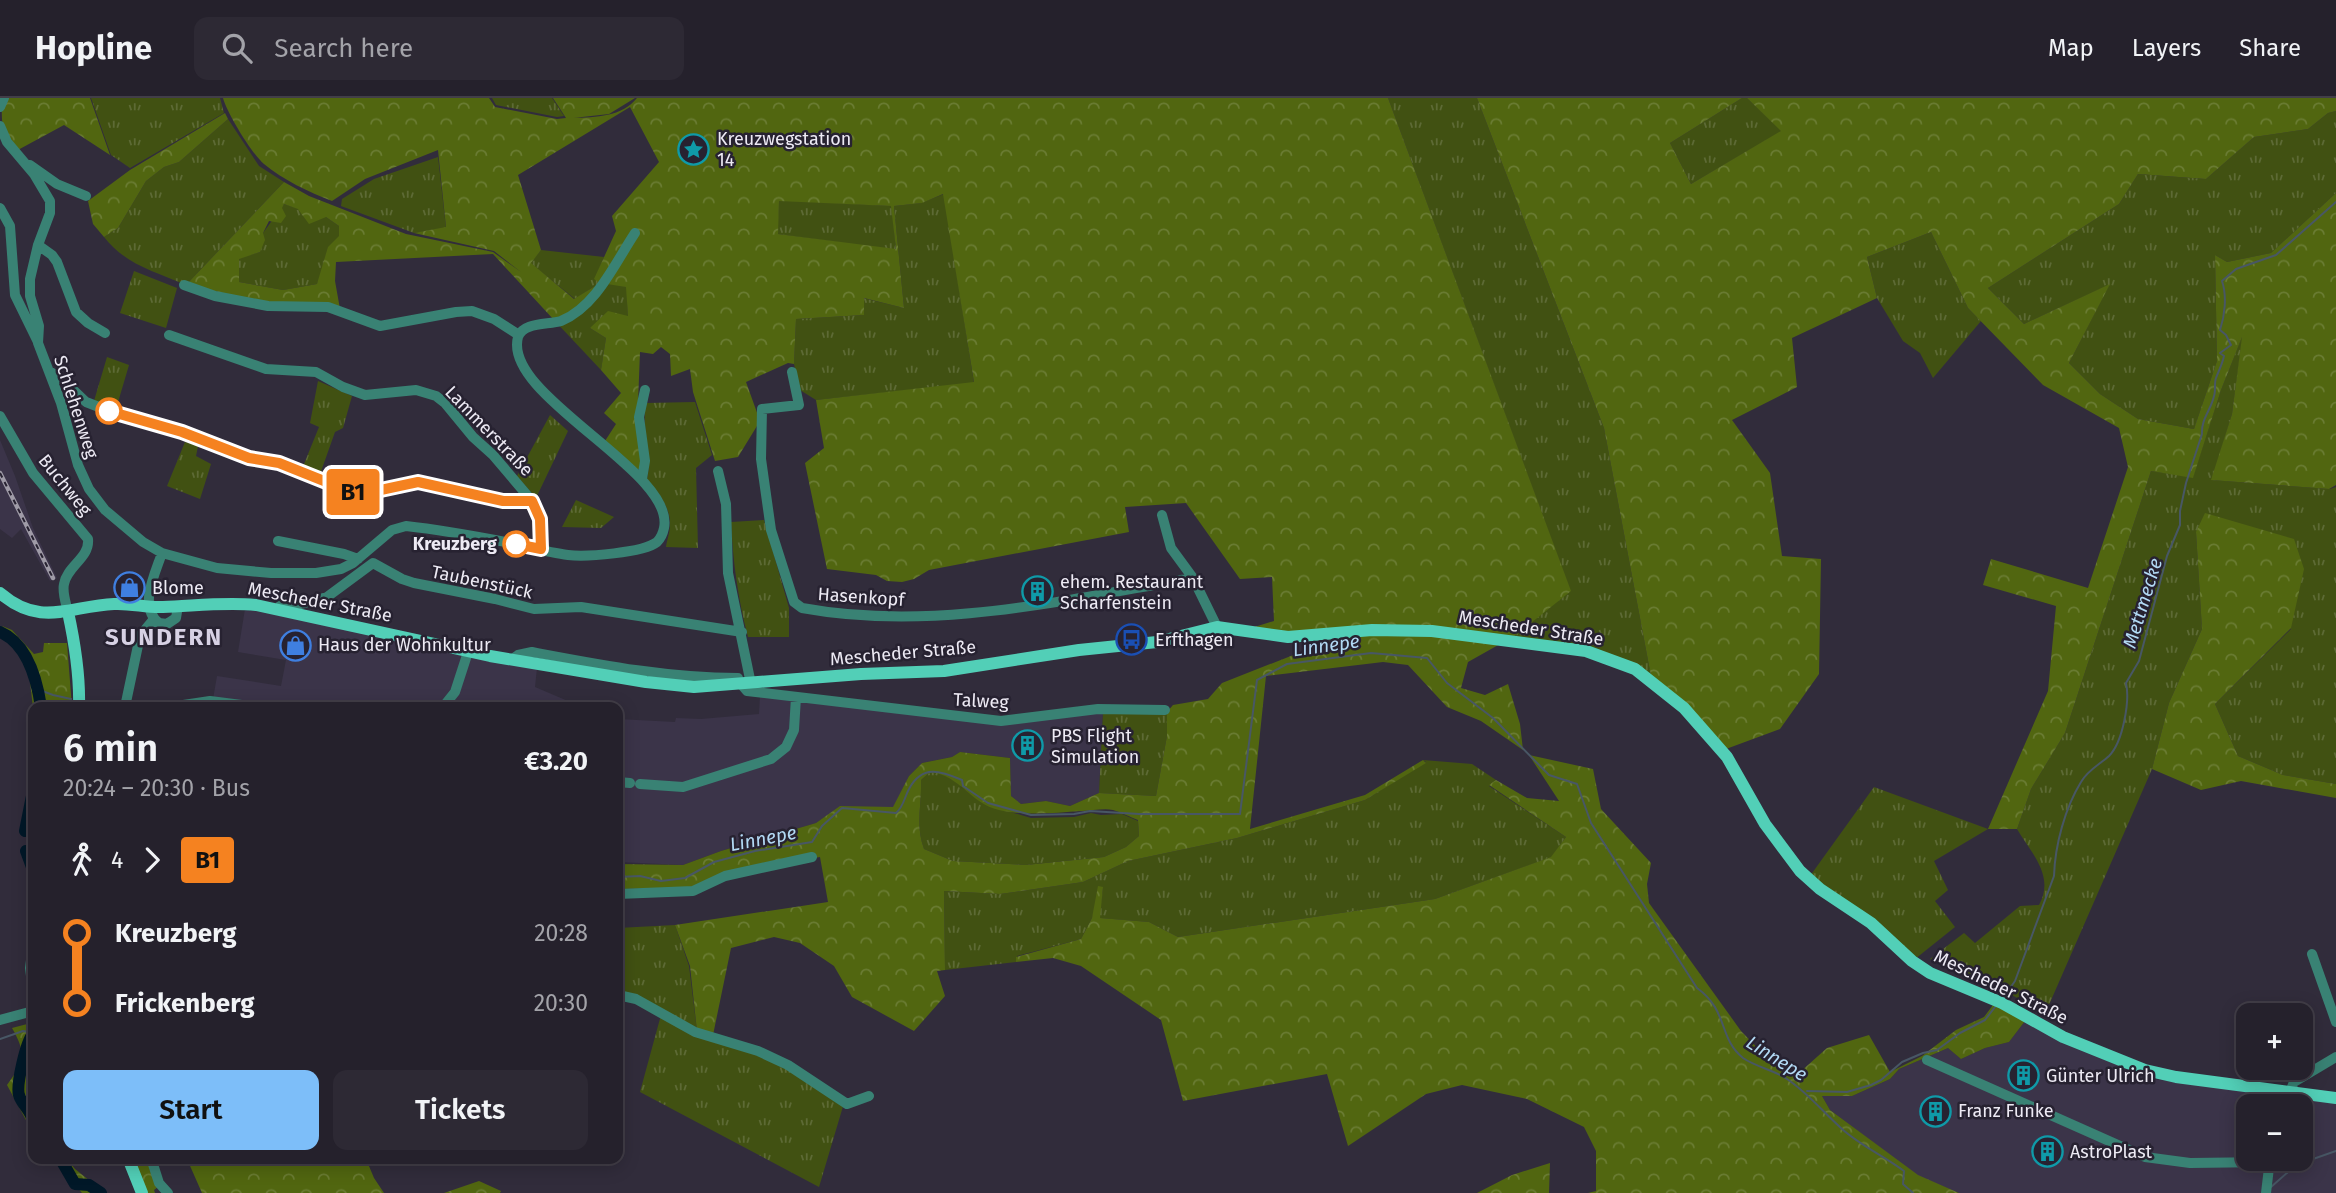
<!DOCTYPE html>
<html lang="en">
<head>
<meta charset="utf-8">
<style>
  body { margin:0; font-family:"Fira Sans",sans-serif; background:#2d2934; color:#f1f3f6; height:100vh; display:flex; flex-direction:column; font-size:26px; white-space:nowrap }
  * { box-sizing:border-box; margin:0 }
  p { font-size:23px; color:#a3a3a9 }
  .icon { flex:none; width:38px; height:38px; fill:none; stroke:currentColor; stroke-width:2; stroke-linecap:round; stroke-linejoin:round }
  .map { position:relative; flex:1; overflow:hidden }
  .side { position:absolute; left:28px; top:604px; width:595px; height:462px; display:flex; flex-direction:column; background:#25212c; border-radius:14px; box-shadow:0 4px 18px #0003,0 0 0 2px #423e48 }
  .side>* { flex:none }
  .badge { padding:0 14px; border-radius:5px; font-size:24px; line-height:46px }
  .tools { position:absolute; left:2236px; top:905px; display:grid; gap:14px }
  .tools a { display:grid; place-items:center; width:77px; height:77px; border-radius:14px; background:#25212c; box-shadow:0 4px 18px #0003,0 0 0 2px #423e48; font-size:35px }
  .map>.badge { position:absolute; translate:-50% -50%; box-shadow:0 0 0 4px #fff }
  .legs { display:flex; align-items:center; gap:10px; height:77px; padding:0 35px; font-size:23px }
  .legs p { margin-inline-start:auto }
  .summary { display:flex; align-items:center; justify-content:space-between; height:119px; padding:0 35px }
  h1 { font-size:38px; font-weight:600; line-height:52px }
  .primary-button { display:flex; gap:14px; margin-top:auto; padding:14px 35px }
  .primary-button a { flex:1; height:80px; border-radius:14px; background:#7dbef9; color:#111; font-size:28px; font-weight:600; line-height:80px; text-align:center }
  .primary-button a+a { background:#2d2934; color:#f1f3f6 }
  ul { padding:0 35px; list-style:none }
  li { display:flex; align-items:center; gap:24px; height:70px; font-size:26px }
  li i { display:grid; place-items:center; width:10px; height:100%; margin:0 9px; background:currentColor }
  li i::after { content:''; width:18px; height:18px; margin:-9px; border:5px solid; border-radius:50%; background:#25212c }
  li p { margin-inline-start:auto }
  li:first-child i { background:linear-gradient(#0000 50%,currentColor 0) }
  li:last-child i { background:linear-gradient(currentColor 50%,#0000 0) }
  header { display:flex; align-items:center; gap:42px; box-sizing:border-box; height:98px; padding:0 35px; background:#25212c; border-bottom:2px solid #423e48 }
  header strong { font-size:33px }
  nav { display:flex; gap:38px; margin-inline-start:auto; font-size:24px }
  .search { width:490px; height:63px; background:#2d2934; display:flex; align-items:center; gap:18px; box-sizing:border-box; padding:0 24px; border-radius:14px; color:#a3a3a9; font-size:26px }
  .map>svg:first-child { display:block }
  .built { fill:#3b3449 }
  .grass { fill:url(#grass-tufts) }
  .forest { fill:url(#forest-crowns); fill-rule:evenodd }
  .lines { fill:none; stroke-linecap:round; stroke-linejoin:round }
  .stream { stroke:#485765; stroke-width:2 }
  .river { stroke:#011828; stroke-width:12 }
  .minor { stroke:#398274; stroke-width:10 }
  .major { stroke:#52cfb7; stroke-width:12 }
  .rail-casing { stroke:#9f9ba7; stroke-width:4.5 }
  .rail { stroke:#272231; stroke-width:2; stroke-dasharray:5; stroke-linecap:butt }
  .line-1-casing { stroke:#fff; stroke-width:16 }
  .line-1 { stroke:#f58220; stroke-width:10 }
  .stop-1-dot { fill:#fff; stroke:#f58220; stroke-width:3.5 }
  .labels { text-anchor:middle; stroke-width:5; stroke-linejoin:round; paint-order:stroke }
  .poi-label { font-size:18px; fill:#edeaf4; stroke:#272231; text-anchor:start }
  .street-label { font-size:18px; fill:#edeaf4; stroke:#272231 }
  .stop-label { font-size:18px; font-weight:bold; fill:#edeaf4; stroke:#272231; text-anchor:end }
  .water-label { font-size:19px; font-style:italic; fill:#b2d9f4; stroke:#272231 }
  .district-label { font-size:24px; font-weight:bold; letter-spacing:2px; fill:#d7d1e4; stroke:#272231 }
</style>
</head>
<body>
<header>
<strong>Hopline</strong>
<div class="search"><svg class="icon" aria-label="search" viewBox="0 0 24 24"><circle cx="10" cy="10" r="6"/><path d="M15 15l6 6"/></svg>Search here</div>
<nav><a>Map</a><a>Layers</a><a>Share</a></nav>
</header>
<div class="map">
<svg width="2336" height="1095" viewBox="0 0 2336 1095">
  <defs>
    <pattern id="grass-tufts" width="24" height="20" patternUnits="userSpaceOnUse" patternTransform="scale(1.75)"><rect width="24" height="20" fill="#415112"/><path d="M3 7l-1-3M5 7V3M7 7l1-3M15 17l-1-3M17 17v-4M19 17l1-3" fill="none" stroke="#5d6a35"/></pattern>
    <pattern id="forest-crowns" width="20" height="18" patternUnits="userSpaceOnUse" patternTransform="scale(1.75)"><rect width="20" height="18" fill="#516610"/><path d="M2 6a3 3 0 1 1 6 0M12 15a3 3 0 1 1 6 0" fill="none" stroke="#6a7c33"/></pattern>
  </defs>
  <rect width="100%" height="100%" fill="#312c3b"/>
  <path class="built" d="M0,342L15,378L33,430L57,480L50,483L21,431L12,440L0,431Z
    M245,511L537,570L535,589L582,609H194L213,601L217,578L281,588L286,562L238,554Z
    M760,598L1001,621L1103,614L1099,695L1070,708L1046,703L1021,706L1011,698L1010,660L960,654L952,659L922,665L909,678L894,709H840L816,725L721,753L683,767L618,764V621L675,624L676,620L701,621L759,616Z
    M2025,923L2064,946L2153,981L2265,996L2270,1008H2249V1060L2266,1061L2263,1095H1959L1918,1078L1830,1012L1822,998H1852L1890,981L1899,971L1948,950L1961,961L1985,950L2009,944Z
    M2292,999L2336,1005V1095H2270L2274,1061L2301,1060V1008H2279L2284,1000Z"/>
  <path class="grass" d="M91,0H220L224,15L130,70L111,57Z
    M492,0H552L564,18L557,19L496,7Z
    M1388,0H1477L1604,330L1651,578L1635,568L1512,540L1570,492Z
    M1742,0H1747L1782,33L1691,86L1670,45Z
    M2336,13V95L2271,155L2227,164L2215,157L2217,263L2194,331L2138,321L2100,296L2069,265L2109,187L2024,226L1988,190L2119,106L2138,76L2206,81L2254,39L2308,31L2328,15Z
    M228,21L259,68L284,84L186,187C154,173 126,167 104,139L118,130L146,83L164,69L179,64Z
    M438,59L446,130L414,135L341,108L342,101L374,81Z
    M944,96L974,285L816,302L800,292L794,266L796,221L864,217L863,200L904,210L894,108L921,105Z
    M779,102L892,108L896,152L777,136Z
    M284,106L326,119L339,128V139L317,186L283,192L239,184V160L260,154L263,135Z
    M1931,134L1968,210L1981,223L1933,280L1920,255L1903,243L1877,200L1867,159Z
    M541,152L604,159L595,181L627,189L628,219L590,230L606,240L601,272L554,222L598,186L575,201L530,165Z
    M134,173L177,190L166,230L120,215Z
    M2243,236L2232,316L2212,382L2330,391L2336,389V686L2283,677L2238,658L2215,606L2291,531L2196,434L2202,531L2169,605L2152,671L2045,916L2005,893L1930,861L1964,835L1975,845L2020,808L2039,807C2055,778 2032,756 2017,731L2031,691L2065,635L2151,373L2193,379L2221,292Z
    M107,259L129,267L116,311L94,303Z
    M318,283L352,298L343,330L335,334L319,379L302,371L319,329L310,325Z
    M695,304L712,357L696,370L698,450L666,449C667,442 670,434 670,427C671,409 657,394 647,381C653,356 641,331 646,305Z
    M550,317L568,333L536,400L517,378Z
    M185,344L198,348L196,358L211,366L200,401L167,388Z
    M576,402L614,419L601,430L562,429Z
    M764,422L789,510V539H748C738,501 733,464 731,424Z
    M1103,614H1167V638L1156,698L1099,695Z
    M1423,662L1472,666L1496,682L1489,688L1566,739L1552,759L1435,801L1178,839L1149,824L1099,820L1103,789L1092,820L1081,841L1017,858L1016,864L945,872L944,793L1000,796L1083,784L1128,763L1237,740L1365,702L1426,664Z
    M930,674L941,675L958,683L961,689L987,707L1031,720L1074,719L1091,715L1101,717L1122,716L1138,723L1139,738L1126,749L1104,759L1026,767L953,763L924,751C915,727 922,706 921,682Z
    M1874,689L1988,731L1934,763L1948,792L1935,803L1955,829L1915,861L1810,778Z
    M675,827L689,868L697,933L618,895V830Z
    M661,917L772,961L844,1005L819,1089L640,994Z"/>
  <path class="forest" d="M3,0H90L110,57L64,27L16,53C2,32 0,25 3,0Z
    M223,0H489L495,9L557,21L566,20L553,0H635L609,16L573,20C596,19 622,19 637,0H1388L1571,493L1512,540L1294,535L1248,531L1274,523L1272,479L1240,481L1186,405L1125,409L1129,434L929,472L914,481L902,484L887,483L876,477L827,471L805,365L824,350L816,302L974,284L943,96L922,105L894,108L904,210L864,200V217L796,221L794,266L788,265L746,284L760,323L738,359L715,363L693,294L690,271L671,278L670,256L661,249L653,256L640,254L638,305L641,371H637L605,343L616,326L604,315L621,295L601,272L606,240L590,230L608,213L628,218L626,189L601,185L575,212L554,222L493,156L336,164L335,183L340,211L288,209L186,187L284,84L309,98L406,136L493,154L521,174L494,153L414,135L446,129L438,52L365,81L332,103C309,94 283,82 264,66C252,56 227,15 223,0ZM630,9L659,64L612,118L616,133L594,181L600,185L574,201L531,165L541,152L518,77ZM779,103L891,108L896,151L778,136ZM284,106L298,111L309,126L326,119L339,128V138L328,149L317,186L283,192L239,184V161L260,154L265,142L263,135L269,123L281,125L286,118L282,110Z
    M1477,0H1742L1670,45L1691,86L1781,33L1747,0H2336V13L2328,15L2308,31L2254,39L2206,81L2138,76L2119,106L1988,190L2024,226L2110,186L2069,265L2100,296L2138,321L2194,331L2217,263L2215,157L2227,164L2271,155L2336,95V387L2329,391L2211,382L2232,316L2242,239L2221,292L2193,380L2151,373L2065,635L2031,691L2017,731H1988L2048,593L2056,508L1983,487L1991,461L2088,490L2128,369L2119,330L2043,287L1968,210L1931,134L1867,159L1877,200L1792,240L1797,289L1732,322L1770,375L1782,458L1821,461L1819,576L1780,631L1726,651L1651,578L1604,330Z
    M225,15L228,21L179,64L164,69L146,83L118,130L104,139L93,126L88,103L130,72Z
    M2205,415L2294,441L2304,471L2291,530L2215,606L2238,658L2283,677L2336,686V700L2241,683L2201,692L2152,671L2169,605L2202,531L2196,434Z
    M2,528L12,532L34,556L43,554L44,545H67L72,609L46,603L43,605V609L33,610L29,575Z
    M1420,536L1500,546L1468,564L1461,590L1485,597L1508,586L1520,626L1523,652L1481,623L1447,609L1408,567L1383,564L1266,578L1250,731L1365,697L1423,662L1426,665L1365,702L1237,740L1128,763L1083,784L1000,796L944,793L945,872L937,873L945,898L914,933L852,899L834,868L800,845L774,839L731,850L713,937L697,933L690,868L675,827L828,804L820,759L724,775L693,790L618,791V766L683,767L721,753L816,725L840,708L893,709L909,678L922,665L952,659L960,654L1010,660L1011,698L1021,706L1046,703L1070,708L1099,695L1156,698L1167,638V614L1173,607L1208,601L1222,585L1339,539ZM930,674C960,677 971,706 999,712C1025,718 1055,715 1081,713C1091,713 1104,710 1113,712C1121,714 1130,719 1138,722L1139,738L1126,749L1104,759L1026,767L953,763L924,751C915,727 922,706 921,682Z
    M1529,657L1593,671L1601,711L1651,765L1647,786L1649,805L1741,933L1769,962L1799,975L1827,950L1869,937L1890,974L1922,958L1956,932L1984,919L1993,907L2025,923L2009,944L1985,950L1961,961L1948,950L1899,971L1890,981L1852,998H1822L1830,1012L1918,1077L1959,1095H1588L1596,1093V1053L1584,1029L1527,1001L1462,987L1426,996L1348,1048L1327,976L1183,1003L1161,922L1081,868L1053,860L1016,864V859L1081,841L1092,820L1098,788L1103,789L1100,820L1149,824L1178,839L1435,801L1551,759L1566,739L1489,687L1496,682L1527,700L1559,703Z
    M31,925L33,928V946L26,958L30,997L33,1011V1035L7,987C24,964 27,956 12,930Z
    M52,1061H67L75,1071L105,1095H82Z
    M133,1061H146L158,1089L154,1092L155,1095H146Z
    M187,1061H366L374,1080L384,1095H202Z
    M1550,1065L1549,1095H1477L1512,1077Z
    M479,1083L501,1093L500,1095H444Z"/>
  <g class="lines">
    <path class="stream" d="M37,591L53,597L71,601
      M85,604L96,609
      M618,779L640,778L661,783L685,780L714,764L755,753L812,744L822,728L842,710L896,715C904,708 904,700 909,691C922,666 941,673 962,682L963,688L988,705L1031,717L1074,716L1090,713L1139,716H1240L1257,582L1287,566L1371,555L1427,560L1447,585L1493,620L1549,677L1577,686L1591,725L1697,890C1729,913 1718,940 1743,960C1756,969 1774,972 1787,981C1808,995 1823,1014 1842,1031C1861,1048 1884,1058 1904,1073L1903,1086L1913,1095
      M2003,900L2015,883L2054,778C2055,747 2065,710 2081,684C2088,672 2099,667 2109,658C2123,644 2130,603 2126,585L2139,563L2167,458L2180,427V413L2186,385L2202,336C2201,321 2211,312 2214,298C2216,292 2214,285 2216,280C2219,272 2222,267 2224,258L2220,255L2231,247L2226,237L2220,232C2225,217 2227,198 2222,183L2236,171L2276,157L2336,104
      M0,941L23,933L33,935
      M1807,993L1847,994L1871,987L1881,982L1902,964L1923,955L1937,952L1960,935L1985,922L1995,909
      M2271,1089L2296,1067L2336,1053"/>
    <path class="river" d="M0,534C28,546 37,582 41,609
      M25,733L33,693
      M26,753L33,772
      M33,936C26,944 16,987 19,997C22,1007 31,1012 33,1023
      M60,1060L75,1086L89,1087L101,1095"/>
    <path class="minor" d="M0,9L4,0
      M0,28L7,44L34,76L50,103V115L38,147L30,181V198L39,228L38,245L61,305L78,367L89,391L105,412L143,444L162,455L217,470L271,475H316L341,471L353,465L392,432L406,428C443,432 480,439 516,446C533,450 551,455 568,457C586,459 643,455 657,444C661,440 663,435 664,430C676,373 502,298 518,239C523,224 548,227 561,223C596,209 615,165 635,135
      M30,67L57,86L86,98
      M0,110L10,128L15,197L38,244
      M38,147L52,157L57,164L76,214L88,225L105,235
      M184,187L215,198L268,208L328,209L380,228L456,214L472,213L494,221L519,237
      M169,237L266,271L316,274L343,289L365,297L416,292L436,298L445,305L473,339L493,357L532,403L540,421L541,451
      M49,273L63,282L86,304L109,313L182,334L249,360L279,365L354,395L362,396L421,384L503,403H532
      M792,274L799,307L762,311L761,361L771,432L794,504L802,510C933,534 1064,502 1193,480
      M0,318L33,375L88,441C90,460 67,468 64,486C62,495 66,505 68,514
      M718,373L726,406L728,475L751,586
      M642,381L645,363L639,319L645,292
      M1162,417L1171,450L1193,480L1217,529
      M278,443L344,456L358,461
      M162,455C155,476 138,509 159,525L167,526L176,520L178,508
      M278,511L283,504L301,506L327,499L373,465L402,481L414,485L495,501L534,511L581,509L742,534
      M511,562L518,557L532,554C601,567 668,580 738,580
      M741,586L747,593L1001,623L1098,611L1165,612
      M125,609L140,538L154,521
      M170,609L210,603L257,609
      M443,609L455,594L468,554
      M618,684L630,685
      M640,686L683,689L771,661L786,649L794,632L796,599
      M618,796L693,793L725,778L812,759
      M33,847L30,870L33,893
      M2312,856L2336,924
      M618,897L636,901L695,934L758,953L788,967L847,1006L869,998
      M0,922L33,913
      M1927,962L2145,1059L2190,1065L2269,1064
      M2290,994L2294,984L2336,959
      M2275,1008L2277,992
      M151,1060L159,1085L168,1095
      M2266,1095L2270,1061"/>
    <path class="major" d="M0,495C41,530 69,508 114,506C131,505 147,510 163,509C194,508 225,504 256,507L490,558L646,584L694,589L861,576L944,573L1079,552L1157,544L1217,529L1288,539L1372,532L1432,533L1586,553L1635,571L1684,610L1727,659L1765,726L1800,773L1820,791L1871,825L1912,863L1930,875L2002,905L2063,939L2145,972L2176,979L2336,1000
      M68,514C75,546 80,576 79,609
      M128,1060L142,1095"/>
    <defs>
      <path id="rail" d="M0,375L53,480"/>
    </defs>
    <use href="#rail" class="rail-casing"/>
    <use href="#rail" class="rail"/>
  </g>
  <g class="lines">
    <defs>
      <path id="line-1" d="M109,313L182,334L249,360L279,365L354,395L362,396L418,384L503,403H532L540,421L541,451L516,446"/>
    </defs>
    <use href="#line-1" class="line-1-casing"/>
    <use href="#line-1" class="line-1"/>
  </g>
  <defs>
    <symbol id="sight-ring" viewBox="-11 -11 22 22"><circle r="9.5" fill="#272231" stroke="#0f9aa8" stroke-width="1.5"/><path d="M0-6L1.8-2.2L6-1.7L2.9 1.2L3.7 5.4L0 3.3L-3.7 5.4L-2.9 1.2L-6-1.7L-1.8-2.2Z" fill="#0f9aa8"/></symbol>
    <symbol id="shop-ring" viewBox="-11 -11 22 22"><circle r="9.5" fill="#272231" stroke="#3f7fe0" stroke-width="1.5"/><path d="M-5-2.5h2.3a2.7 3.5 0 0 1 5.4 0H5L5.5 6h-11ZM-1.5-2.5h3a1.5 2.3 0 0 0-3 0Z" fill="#3f7fe0"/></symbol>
    <symbol id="building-ring" viewBox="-11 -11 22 22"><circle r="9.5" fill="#272231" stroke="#0f9aa8" stroke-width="1.5"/><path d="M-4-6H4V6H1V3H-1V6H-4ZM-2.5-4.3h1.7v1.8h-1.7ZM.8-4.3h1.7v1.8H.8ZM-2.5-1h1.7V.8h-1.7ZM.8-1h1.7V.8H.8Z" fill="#0f9aa8"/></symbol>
    <symbol id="bus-ring" viewBox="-11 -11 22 22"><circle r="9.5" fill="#272231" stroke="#1a4fb4" stroke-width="1.5"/><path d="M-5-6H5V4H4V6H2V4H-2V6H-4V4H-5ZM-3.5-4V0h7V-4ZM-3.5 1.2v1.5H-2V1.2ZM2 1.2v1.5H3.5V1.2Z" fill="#1a4fb4"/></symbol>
  </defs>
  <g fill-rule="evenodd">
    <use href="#sight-ring" x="676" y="34" width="35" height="35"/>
    <use href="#shop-ring" x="112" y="472" width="35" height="35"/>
    <use href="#building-ring" x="1020" y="476" width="35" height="35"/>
    <use href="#bus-ring" x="1114" y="524" width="35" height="35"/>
    <use href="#shop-ring" x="278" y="530" width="35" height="35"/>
    <use href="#building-ring" x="1010" y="630" width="35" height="35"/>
    <use href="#building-ring" x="2006" y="960" width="35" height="35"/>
    <use href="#building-ring" x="1918" y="996" width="35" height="35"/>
    <use href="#building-ring" x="2030" y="1036" width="35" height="35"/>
  </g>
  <g class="stop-1-dot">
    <circle cx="109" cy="313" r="12"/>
    <circle cx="516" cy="446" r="12"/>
  </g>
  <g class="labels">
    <g class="poi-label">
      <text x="717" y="47">Kreuzwegstation<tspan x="717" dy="21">14</tspan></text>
      <text x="1060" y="490">ehem. Restaurant<tspan x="1060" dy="21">Scharfenstein</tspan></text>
      <text x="152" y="496">Blome</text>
      <text x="1155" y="548">Erfthagen</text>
      <text x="318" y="553">Haus der Wohnkultur</text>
      <text x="1051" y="644">PBS Flight<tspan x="1051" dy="21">Simulation</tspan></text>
      <text x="2046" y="984">Günter Ulrich</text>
      <text x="1958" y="1019">Franz Funke</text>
      <text x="2070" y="1060">AstroPlast</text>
    </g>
    <g class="street-label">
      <text transform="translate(76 309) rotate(72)" y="6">Schlehenweg</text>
      <text transform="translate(489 333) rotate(46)" y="6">Lammerstraße</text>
      <text transform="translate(65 387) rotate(51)" y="6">Buchweg</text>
      <text transform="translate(482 484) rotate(12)" y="6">Taubenstück</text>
      <text transform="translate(861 499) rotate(4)" y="6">Hasenkopf</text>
      <text transform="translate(320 504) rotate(11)" y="6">Mescheder Straße</text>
      <text transform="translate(1531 530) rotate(9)" y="6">Mescheder Straße</text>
      <text transform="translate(903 555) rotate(-5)" y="6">Mescheder Straße</text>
      <text transform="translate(981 603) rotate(3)" y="6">Talweg</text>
      <text transform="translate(2001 889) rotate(26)" y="6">Mescheder Straße</text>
    </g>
    <g class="stop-label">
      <text x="497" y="452">Kreuzberg</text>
    </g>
    <g class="water-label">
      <text transform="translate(2142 505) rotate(-73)" y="7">Mettmecke</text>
      <text transform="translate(1326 547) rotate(-8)" y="7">Linnepe</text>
      <text transform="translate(763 740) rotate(-11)" y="7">Linnepe</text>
      <text transform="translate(1777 960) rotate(32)" y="7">Linnepe</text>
    </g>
    <g class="district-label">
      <text x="164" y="547">SUNDERN</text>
    </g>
  </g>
</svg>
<div class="tools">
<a>+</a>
<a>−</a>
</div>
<b class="badge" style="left:353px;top:394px;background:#f58220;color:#111">B1</b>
<section class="side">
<div class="summary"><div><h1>6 min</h1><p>20:24 – 20:30 · Bus</p></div><b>€3.20</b></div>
<div class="legs"><svg class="icon" aria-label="walk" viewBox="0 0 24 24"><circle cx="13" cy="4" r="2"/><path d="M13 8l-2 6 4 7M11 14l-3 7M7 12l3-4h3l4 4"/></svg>4<svg class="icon" aria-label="forward" viewBox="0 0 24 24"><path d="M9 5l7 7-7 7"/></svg><b class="badge" style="background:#f58220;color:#111">B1</b></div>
<ul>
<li><i style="color:#f58220"></i><b>Kreuzberg</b><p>20:28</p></li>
<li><i style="color:#f58220"></i><b>Frickenberg</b><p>20:30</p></li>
</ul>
<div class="primary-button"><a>Start</a><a>Tickets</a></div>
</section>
</div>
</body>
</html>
